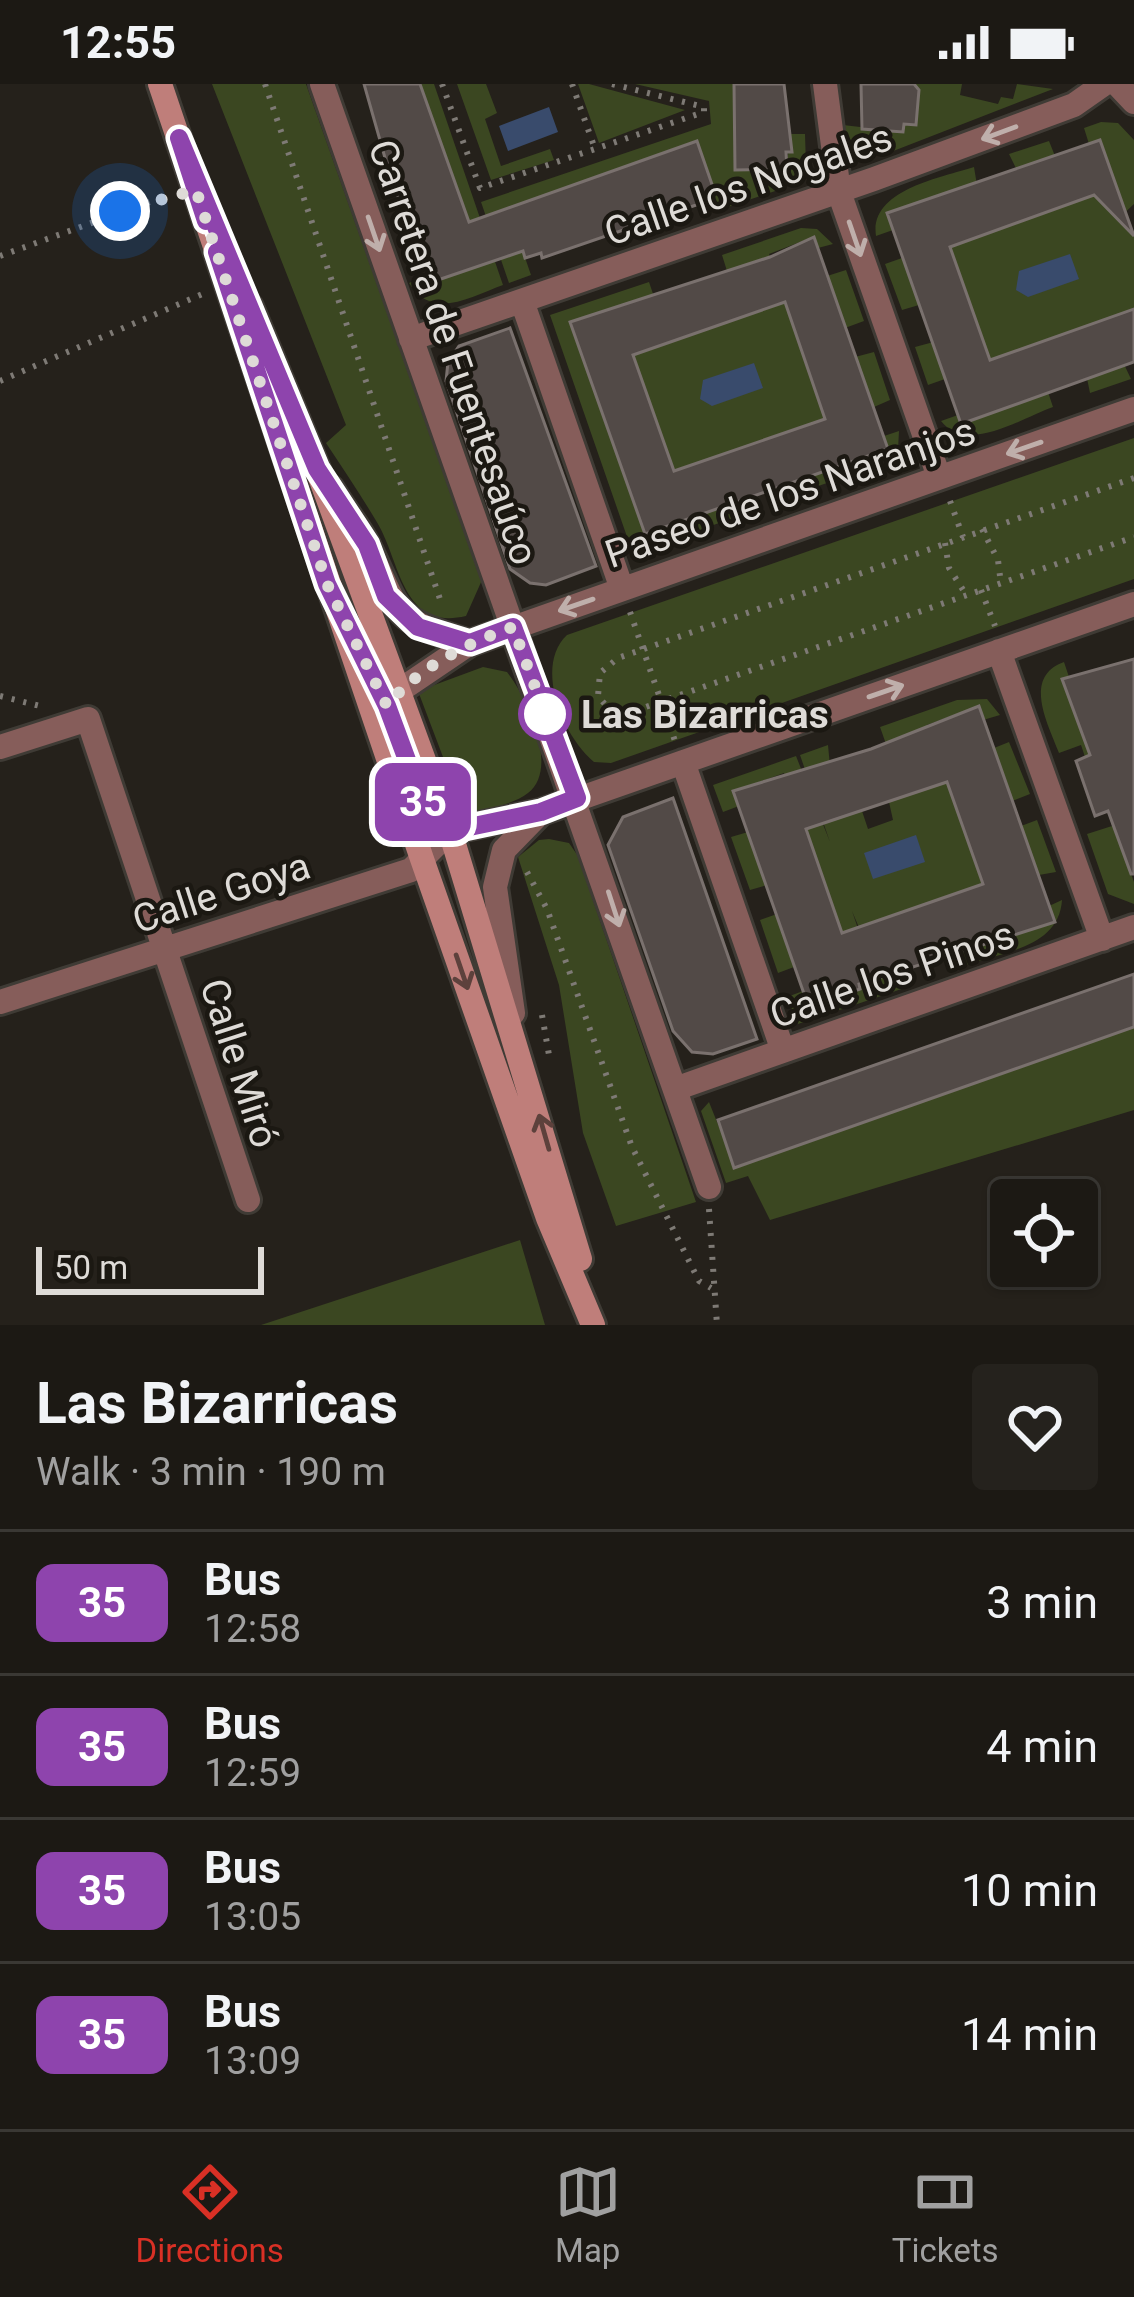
<!DOCTYPE html>
<html lang="en">
<head>
<meta charset="utf-8">
<style>
  body { margin:0; font-family:Roboto,sans-serif; background:#25221d; color:#f1f3f6; height:100vh; display:flex; flex-direction:column; font-size:45px; white-space:nowrap }
  * { box-sizing:border-box; margin:0 }
  p { font-size:39px; color:#a0a0a0 }
  .icon { flex:none; width:66px; height:66px; fill:none; stroke:currentColor; stroke-width:2; stroke-linecap:round; stroke-linejoin:round }
  .map { position:relative; height:1241px; overflow:hidden }
  .drawer { display:flex; flex-direction:column; background:#1c1914; flex:1 }
  .drawer>* { flex:none }
  .badge { padding:0 24px; border-radius:18px; font-size:42px; line-height:78px }
  .controls { position:absolute; left:990px; top:1095px; display:grid; gap:24px }
  .controls a { display:grid; place-items:center; width:108px; height:108px; border-radius:12px; background:#1c1914; box-shadow:0 3px 9px #0004,0 0 0 3px #3a3834; font-size:60px }
  .scale { position:absolute; left:36px; bottom:30px; width:228px; box-sizing:border-box; padding-left:12px; border:6px solid #dedbd7; border-top:0; font-size:33px; line-height:42px; white-space:nowrap; color:#dedbd7; -webkit-text-stroke:9px #1b1812; paint-order:stroke }
  .you { position:absolute; width:60px; height:60px; margin:-30px; border:9px solid #fff; border-radius:50%; background:#1a73e8; box-shadow:0 0 0 18px #1a73e833 }
  .map>.badge { position:absolute; translate:-50% -50%; box-shadow:0 0 0 6px #fff }
  .round { display:grid; place-items:center; flex:none; width:126px; height:126px; border-radius:12px; background:#25221d }
  .head { display:flex; align-items:center; justify-content:space-between; height:204px; padding:0 36px }
  h1 { font-size:57px; font-weight:700; line-height:90px }
  ul { padding:0; list-style:none }
  li { display:flex; align-items:center; gap:36px; height:144px; padding:0 36px; border-top:3px solid #3a3834 }
  li div { flex:1 }
  li b { display:block; font-size:45px }
  li em { font-style:normal }
  li .badge { min-width:132px; font-weight:700; text-align:center }
  .status { display:flex; justify-content:space-between; align-items:center; height:84px; padding:0 60px; background:#1c1914; direction:ltr }
  .status svg { height:33px; fill:currentColor }
  .dock { display:flex; justify-content:space-around; align-items:center; height:168px; border-top:3px solid #3a3834; background:#1c1914; font-size:33px; color:#a0a0a0 }
  .dock a { display:grid; justify-items:center; gap:6px }
  .dock .current { color:#d93025 }
  .map>svg:first-child { display:block }
  .green { fill:#3b4721 }
  .water { fill:#394b6c }
  .building { fill:#524a47; stroke:#7a716e; stroke-width:3; fill-rule:evenodd }
  .lines { fill:none; stroke-linecap:round; stroke-linejoin:round }
  .minor-casing { stroke:#3f3b35; stroke-width:30 }
  .secondary-casing { stroke:#3f3b35; stroke-width:30 }
  .path { stroke:#7e7a75; stroke-width:6; stroke-dasharray:3 9; stroke-linecap:butt }
  .minor { stroke:#865d5a; stroke-width:24 }
  .secondary { stroke:#bf7e7a; stroke-width:24 }
  .oneway { stroke:#bfafab }
  .oneway2 { stroke:#5d413c }
  .line-casing { stroke:#fff; stroke-width:27 }
  .line { stroke:#8e44ad; stroke-width:18 }
  .walk { stroke:#dedbd7; stroke-width:12; stroke-dasharray:0 21.6 }
  .stop-dot { fill:#fff; stroke:#8e44ad; stroke-width:6 }
  .labels { text-anchor:middle; stroke-width:9; stroke-linejoin:round; paint-order:stroke }
  .street-label { font-size:39px; fill:#dedbd7; stroke:#1b1812 }
  .stop-label { font-size:39px; font-weight:bold; fill:#dedbd7; stroke:#1b1812; text-anchor:start }
</style>
</head>
<body>
<div class="status"><b>12:55</b><svg viewBox="0 0 49 12"><path d="M0 12V9h3v3zM5 12V6h3v6zM10 12V3h3v9zM15 12V0h3v12zM26 1h20v11H26zM47 4h2v5h-2z"/></svg></div>
<div class="map">
<svg width="1134" height="1241" viewBox="0 0 1134 1241">
  <rect width="100%" height="100%" fill="#25211b"/>
  <path class="green" d="M212,0H306L482,496L466,532C402,547 401,480 378,440C362,413 344,386 326,359L346,341Z
    M421,0H434L503,201C470,213 432,237 409,199L430,191L433,198L483,180Z
    M457,0H486L497,29L485,35L501,82L550,65L554,76L491,96Z
    M578,0H589L685,26L599,59Z
    M635,0H734L737,86L786,85L791,50H805L806,82L781,105L716,127L710,110L634,80L508,124L531,191L509,199L481,118L711,40L709,17Z
    M914,0H962L960,11L998,20L1001,13L1013,15L1017,0L1053,5L883,71C861,68 851,62 843,41L903,48L904,40L916,41Z
    M1101,38L1118,39L1134,56V120L1118,135L1134,152V225L1103,236L1131,295L1090,309L1077,245L1024,264L1040,310L1048,308L1053,323C1020,335 967,370 941,337L958,331L962,340L1007,324L988,272L943,289L945,295L928,301L915,263L978,246L915,209L919,221L902,226L885,180L902,174L905,181L950,166L932,113L887,129L893,146L876,152C869,106 940,94 974,83L985,150L1039,131L1009,70L1049,57L1055,72L1116,103L1100,57L1089,60L1084,44Z
    M801,144L817,145L833,160L818,164L813,153L769,170L787,221L827,192L846,186L864,237L845,244L855,273L874,268L890,316L874,323L869,312L842,380L888,365L884,352L899,347L898,366L876,382L801,408L796,395L739,415L744,430L633,470L550,231L649,198L669,257L727,187L722,171Z
    M1134,354V495L611,679L594,678C562,651 534,582 567,551Z
    M1064,578L1069,593L1062,596L1082,649L1134,678L1085,673L1081,661L1059,669C1048,640 1022,593 1064,578Z
    M483,583L507,588C527,613 560,685 528,709C513,721 484,725 465,731L418,607Z
    M987,615L1000,631L983,636L978,622L927,641L947,695L998,677L994,664L1009,658L1030,710L1012,717L1021,742L1037,736L1056,788L983,801L1002,856L1053,838L1049,822L1062,816C1059,864 1002,868 963,882L958,866L890,890L905,885L910,902L887,910L852,827L881,912L798,940L787,913L803,907L809,924L860,905L841,851L790,868L794,883L778,889L760,836L777,830L767,801L750,806L731,753L748,748L795,716L784,689L734,707L739,722L723,728L713,701L796,672L830,758L800,671L828,661L835,735L862,727L868,745L893,736L889,718L916,709L898,657L886,660L880,643L957,616Z
    M1134,718L1118,754L1134,798V820L1108,810L1087,750L1112,742L1108,728Z
    M549,755L569,759L578,772L696,1118L616,1142L583,1049L559,901L518,773L539,756Z
    M1134,943V1026L770,1136L748,1092L726,1099L701,1027L709,1018L735,1083Z
    M520,1156L545,1241H261Z"/>
  <path class="water" d="M549,23L558,48L508,67L499,42Z
    M1070,170L1079,195L1028,213L1016,206L1019,187Z
    M754,279L763,304L712,322L700,315L703,296Z
    M916,751L925,778L873,795L864,769Z"/>
  <path class="building" d="M364,0H420L469,138L697,57L715,109L697,115L699,120L542,174L541,169L525,174L523,167L432,198L391,95Z
    M734,0H784L792,68H786L787,85L735,86Z
    M861,0H914L919,6L916,41L904,40L903,48L862,45Z
    M1100,56L1134,152L1094,111L950,163L990,276L1134,225V278L961,340L887,129Z
    M814,153L888,365L645,450L570,238L770,173ZM785,218L825,335L674,387L633,271Z
    M510,244L596,482L546,501L530,499L510,485L446,297L448,278L459,262Z
    M1134,575V790H1131L1108,727L1095,732L1076,677L1090,671L1062,595Z
    M979,622L1055,838L859,900L860,905L809,924L733,707L871,665ZM947,698L983,800L842,849L806,745Z
    M673,714L757,955L713,970L692,968L673,947L608,761L623,733Z
    M1134,890V943L734,1084L718,1036Z"/>
  <g class="lines">
    <defs>
      <path id="minor" d="M322,0L709,1103
        M825,0L839,108L939,393
        M1117,0L1134,18
        M522,217L622,505
        M411,255L874,95L1074,21L1104,0
        M331,405C342,424 357,442 367,461C401,531 389,534 470,559
        M999,567L1102,855
        M376,635L399,607L470,559L1134,325
        M0,663L88,635L248,1116
        M683,678L783,967
        M0,918L411,786L450,747L541,728L1134,520
        M513,929L495,803L504,766L540,729
        M675,1005L1134,843"/>
      <path id="secondary" d="M160,0L422,775L548,1134L593,1241
        M250,223L317,385L450,747L580,1175"/>
    </defs>
    <use href="#minor" class="minor-casing"/>
    <use href="#secondary" class="secondary-casing"/>
    <path class="path" d="M265,0L442,521
      M442,0L480,104L704,28V23L612,0
      M572,0L595,65
      M0,172L169,111
      M0,297L207,208
      M1134,394L618,574L600,589L598,612L609,625L637,626L1134,453
      M950,417L963,453
      M982,445L998,476L1001,500
      M945,459L949,484L967,512
      M981,506L995,542
      M630,528L675,657
      M0,612L40,622
      M527,788L547,825L632,1063L699,1197L711,1204
      M542,931L549,971
      M709,1125L717,1241"/>
    <use href="#minor" class="minor"/>
    <use href="#secondary" class="secondary"/>
  </g>
  <defs><path id="oneway-shaft" d="M-6 0H5M1.5-3L5.5 0L1.5 3" fill="none" stroke-width="1.6" stroke-linecap="round" stroke-linejoin="round" transform="scale(3)"/></defs>
  <g class="oneway">
    <use href="#oneway-shaft" transform="translate(999 49) rotate(160)"/>
    <use href="#oneway-shaft" transform="translate(374 150) rotate(71)"/>
    <use href="#oneway-shaft" transform="translate(855 155) rotate(71)"/>
    <use href="#oneway-shaft" transform="translate(1024 364) rotate(161)"/>
    <use href="#oneway-shaft" transform="translate(576 521) rotate(161)"/>
    <use href="#oneway-shaft" transform="translate(886 607) rotate(-19)"/>
    <use href="#oneway-shaft" transform="translate(614 825) rotate(72)"/>
  </g>
  <g class="oneway2">
    <use href="#oneway-shaft" transform="translate(462 888) rotate(71)"/>
    <use href="#oneway-shaft" transform="translate(544 1048) rotate(-106)"/>
  </g>
  <g class="lines">
    <defs>
      <path id="line" d="M206,137L179,54L317,385L367,461L386,512L418,543L470,559L513,543L577,714L541,728L450,747L427,730L387,622L327,500L217,168"/>
    </defs>
    <use href="#line" class="line-casing"/>
    <use href="#line" class="line"/>
    <path class="walk" d="M120,127L196,106L327,500L387,622C417,584 468,559 513,543L545,630"/>
  </g>
  <circle class="stop-dot" cx="545" cy="630" r="24"/>
  <g class="labels">
    <g class="street-label">
      <text transform="translate(748 100) rotate(-19)" y="14">Calle los Nogales</text>
      <text transform="translate(454 268) rotate(71)" y="14">Carretera de Fuentesaúco</text>
      <text transform="translate(790 408) rotate(-19)" y="14">Paseo de los Naranjos</text>
      <text transform="translate(221 808) rotate(-18)" y="14">Calle Goya</text>
      <text transform="translate(892 890) rotate(-19)" y="14">Calle los Pinos</text>
      <text transform="translate(240 979) rotate(72)" y="14">Calle Miró</text>
    </g>
    <g class="stop-label">
      <text x="581" y="644">Las Bizarricas</text>
    </g>
  </g>
</svg>
<div class="controls">
<a><svg class="icon" aria-label="locate" viewBox="0 0 24 24"><circle cx="12" cy="12" r="6"/><path d="M12 2v4M12 18v4M2 12h4M18 12h4"/></svg></a>
</div>
<div class="scale">50 m</div>
<div class="you" style="left:120px;top:127px"></div>
<b class="badge" style="left:423px;top:718px;background:#8e44ad;color:#fff">35</b>
</div>
<section class="drawer">
<div class="head"><div><h1>Las Bizarricas</h1><p>Walk · 3 min · 190 m</p></div><a class="round"><svg class="icon" aria-label="heart" viewBox="0 0 24 24"><path d="M12 20l-8-8c-3-5 5-10 8-4 3-6 11-1 8 4z"/></svg></a></div>
<ul>
<li><span class="badge" style="background:#8e44ad;color:#fff">35</span><div><b>Bus</b><p>12:58</p></div><em>3 min</em></li>
<li><span class="badge" style="background:#8e44ad;color:#fff">35</span><div><b>Bus</b><p>12:59</p></div><em>4 min</em></li>
<li><span class="badge" style="background:#8e44ad;color:#fff">35</span><div><b>Bus</b><p>13:05</p></div><em>10 min</em></li>
<li><span class="badge" style="background:#8e44ad;color:#fff">35</span><div><b>Bus</b><p>13:09</p></div><em>14 min</em></li>
</ul>
</section>
<nav class="dock">
<a class="current"><svg class="icon" aria-label="directions" viewBox="0 0 24 24"><path d="M12 3l9 9-9 9-9-9zM9 14v-3h6M13 9l2 2-2 2"/></svg>Directions</a>
<a><svg class="icon" aria-label="map" viewBox="0 0 24 24"><path d="M3 6l6-2 6 2 6-2v14l-6 2-6-2-6 2zM9 4v14M15 6v14"/></svg>Map</a>
<a><svg class="icon" aria-label="tickets" viewBox="0 0 24 24"><path d="M3 7h18v10H3zM15 7v10"/></svg>Tickets</a>
</nav>
</body>
</html>
